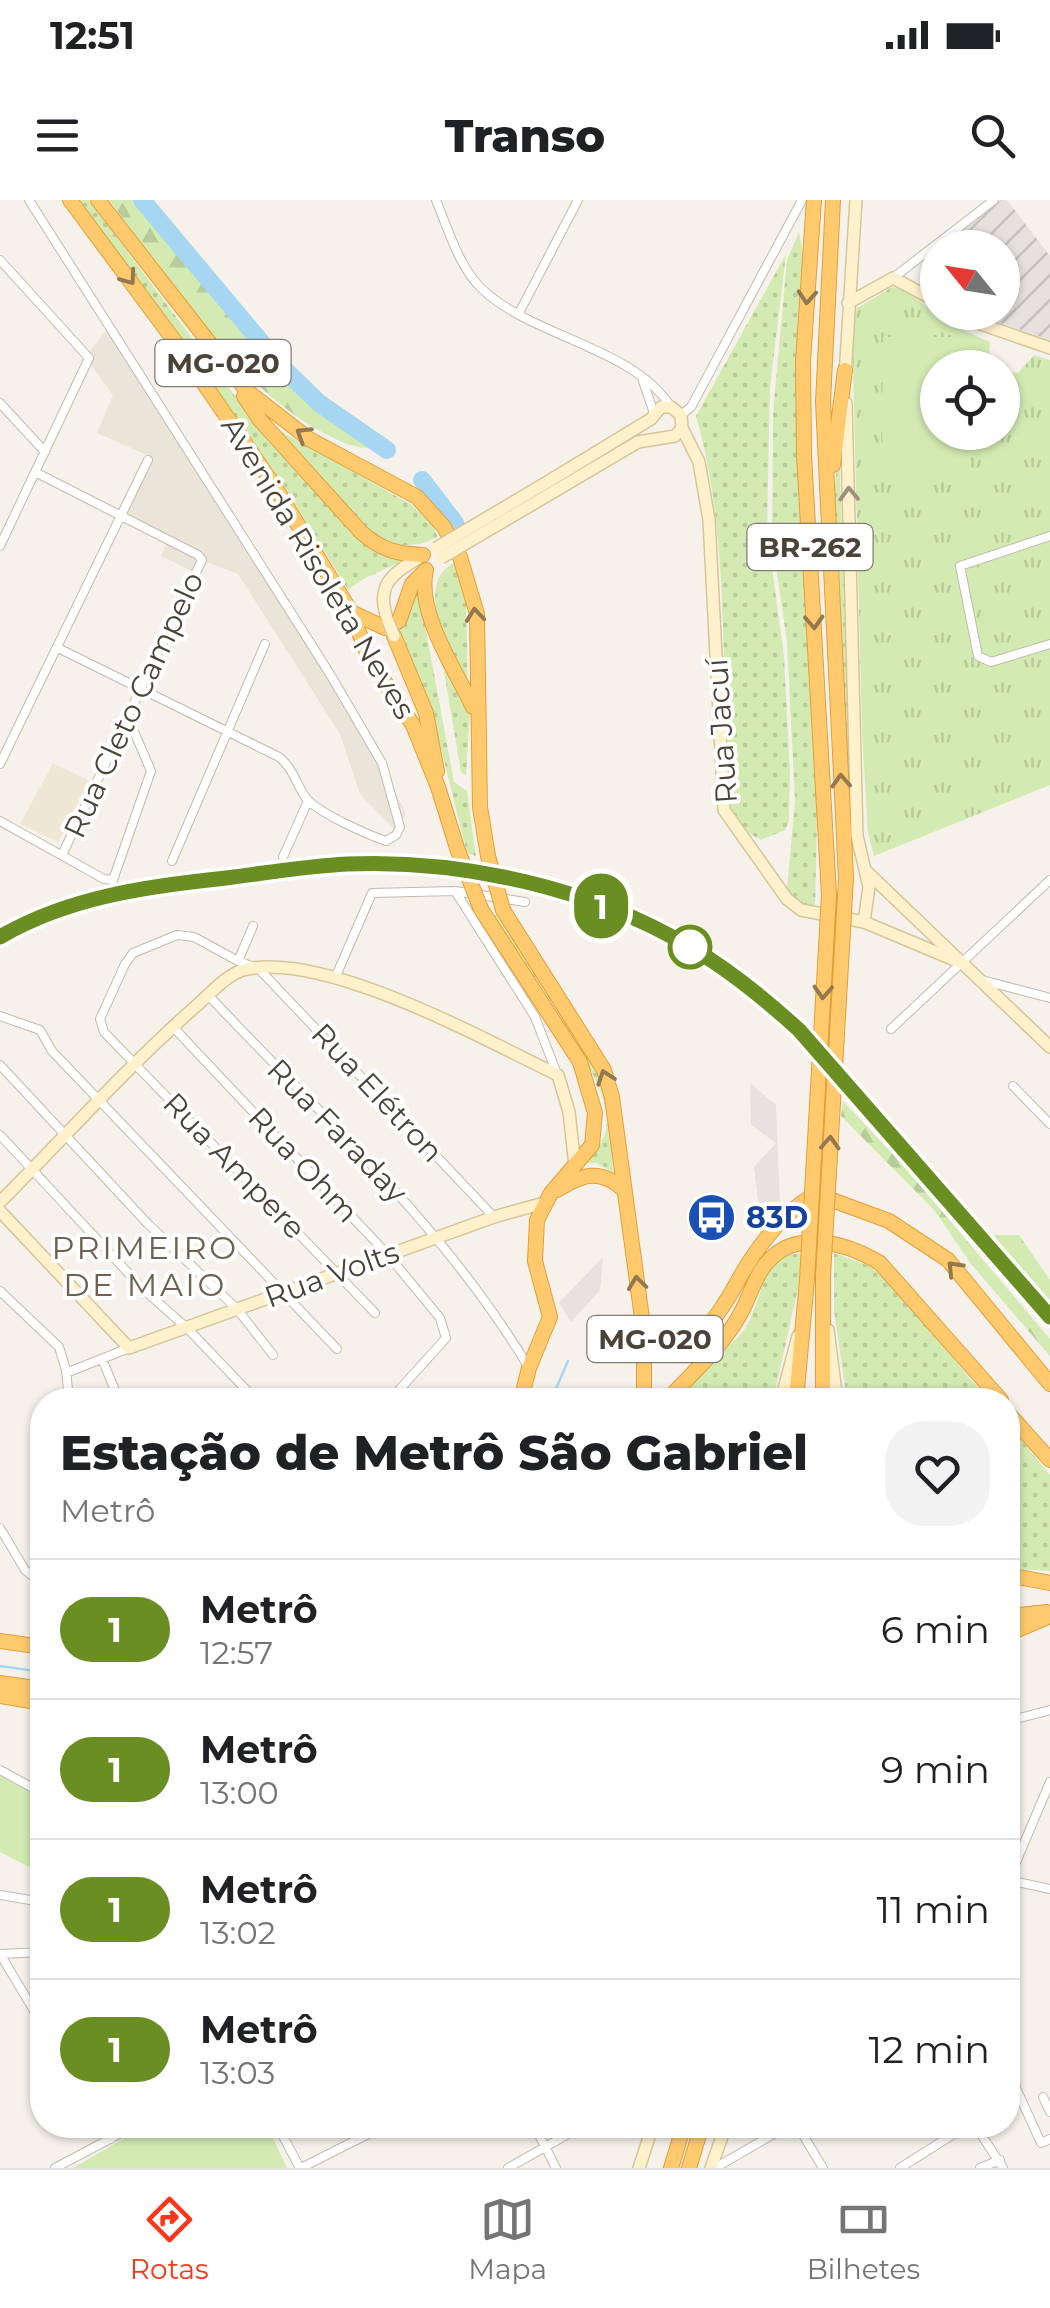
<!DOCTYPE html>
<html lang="pt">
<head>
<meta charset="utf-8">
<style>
  body { margin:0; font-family:Montserrat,sans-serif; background:#f2f2f2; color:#202124; height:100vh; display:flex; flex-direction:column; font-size:38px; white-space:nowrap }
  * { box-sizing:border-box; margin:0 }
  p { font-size:32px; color:#757577 }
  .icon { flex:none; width:55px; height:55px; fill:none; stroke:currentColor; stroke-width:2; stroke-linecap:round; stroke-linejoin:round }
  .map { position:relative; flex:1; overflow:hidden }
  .panel { position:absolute; left:30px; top:1188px; width:990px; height:750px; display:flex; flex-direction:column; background:#fff; border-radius:40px; box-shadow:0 2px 8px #0004 }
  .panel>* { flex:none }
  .badge { padding:0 20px; border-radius:32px; font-size:35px; line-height:65px }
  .needle { width:65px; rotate:300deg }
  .controls { position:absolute; left:920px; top:30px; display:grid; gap:20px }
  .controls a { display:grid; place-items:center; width:100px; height:100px; border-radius:50%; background:#fff; box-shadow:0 2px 8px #0004; font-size:50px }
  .map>.badge { position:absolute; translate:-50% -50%; box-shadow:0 0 0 5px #fff }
  .round { display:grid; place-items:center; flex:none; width:105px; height:105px; border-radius:40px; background:#f2f2f2 }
  .overview { display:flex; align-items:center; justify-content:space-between; height:170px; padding:0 30px }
  h1 { font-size:48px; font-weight:800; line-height:75px }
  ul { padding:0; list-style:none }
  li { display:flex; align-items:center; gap:30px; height:140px; padding:0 30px; border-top:2px solid #e0e0e0 }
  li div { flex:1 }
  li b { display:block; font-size:38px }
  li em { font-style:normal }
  li .badge { min-width:110px; font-weight:700; text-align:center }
  .status { display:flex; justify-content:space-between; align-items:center; height:70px; padding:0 50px; background:#fff; direction:ltr }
  .status svg { height:28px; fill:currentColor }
  header { display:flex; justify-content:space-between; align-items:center; height:130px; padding:0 30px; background:#fff; font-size:45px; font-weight:800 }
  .dock { display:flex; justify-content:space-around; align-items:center; height:140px; border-top:2px solid #e0e0e0; background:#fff; font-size:28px; color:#757577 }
  .dock a { display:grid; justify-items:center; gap:5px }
  .dock .on { color:#ff3519 }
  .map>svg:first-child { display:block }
  .residential { fill:#eae4d9 }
  .industrial { fill:url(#industrial-furrows) }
  .education { fill:#efe7d5 }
  .grass { fill:url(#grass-dots) }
  .forest { fill:url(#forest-firs) }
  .park { fill:url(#park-tufts) }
  .pitch { fill:#d3ebb3 }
  .parking { fill:#e5e2df }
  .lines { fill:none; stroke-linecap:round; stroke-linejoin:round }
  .stream { stroke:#a7d6f3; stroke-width:2.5 }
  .river { stroke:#a7d6f3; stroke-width:18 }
  .street-casing { stroke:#c2baad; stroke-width:10 }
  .secondary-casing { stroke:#d7c59a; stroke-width:14 }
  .highway-casing { stroke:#e29f39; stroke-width:16 }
  .street { stroke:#fff; stroke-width:8 }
  .secondary { stroke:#fff1cc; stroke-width:11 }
  .highway { stroke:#ffca6d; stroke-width:14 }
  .rail-casing { stroke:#999; stroke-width:6 }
  .rail { stroke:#fff; stroke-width:2.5; stroke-dasharray:8; stroke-linecap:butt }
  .secondary-bridge-casing { stroke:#d7c59a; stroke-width:14; stroke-linecap:butt }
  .highway-bridge-casing { stroke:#e29f39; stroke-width:16; stroke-linecap:butt }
  .secondary-bridge { stroke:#fff1cc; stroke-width:11 }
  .highway-bridge { stroke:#ffca6d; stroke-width:14 }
  .oneway { stroke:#93794d }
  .oneway2 { stroke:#9c917b }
  .line-casing { stroke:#fff; stroke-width:22 }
  .line { stroke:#6b8e23; stroke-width:15 }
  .stop-dot { fill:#fff; stroke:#6b8e23; stroke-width:5 }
  .labels { text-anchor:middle; stroke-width:8; stroke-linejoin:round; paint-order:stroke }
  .shield { fill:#fff; stroke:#817b74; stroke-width:2.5 }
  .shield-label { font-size:28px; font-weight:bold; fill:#4b4338 }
  .street-label { font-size:30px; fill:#4b4338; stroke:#fff }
  .transit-label { font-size:30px; font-weight:bold; fill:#164399; stroke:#fff; text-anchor:start }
  .neighbourhood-label { font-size:32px; letter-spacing:2.5px; fill:#6e614f; stroke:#fff }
</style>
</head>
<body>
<div class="status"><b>12:51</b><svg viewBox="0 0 49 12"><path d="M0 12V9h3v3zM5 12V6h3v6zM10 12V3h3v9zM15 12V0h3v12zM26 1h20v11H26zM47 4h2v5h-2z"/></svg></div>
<header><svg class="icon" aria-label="menu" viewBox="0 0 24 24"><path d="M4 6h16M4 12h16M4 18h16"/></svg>Transo<svg class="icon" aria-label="search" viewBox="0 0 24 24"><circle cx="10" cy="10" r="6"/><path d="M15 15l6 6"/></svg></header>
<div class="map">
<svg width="1050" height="1968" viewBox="0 0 1050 1968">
  <defs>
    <pattern id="industrial-furrows" width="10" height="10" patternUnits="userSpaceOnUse" patternTransform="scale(2.5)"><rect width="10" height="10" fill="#e6e1dc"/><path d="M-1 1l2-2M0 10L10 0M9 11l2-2" fill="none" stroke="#c7c2be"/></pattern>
    <pattern id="grass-dots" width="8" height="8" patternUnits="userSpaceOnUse" patternTransform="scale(2.5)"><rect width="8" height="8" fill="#d3ebb3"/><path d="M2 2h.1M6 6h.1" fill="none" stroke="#b7cb9b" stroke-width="1.8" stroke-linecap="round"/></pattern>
    <pattern id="forest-firs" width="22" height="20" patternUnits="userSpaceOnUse" patternTransform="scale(2.5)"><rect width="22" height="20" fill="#d3ebb3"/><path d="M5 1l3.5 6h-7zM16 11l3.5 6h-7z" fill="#b7cb9b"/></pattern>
    <pattern id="park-tufts" width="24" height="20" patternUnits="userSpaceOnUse" patternTransform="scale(2.5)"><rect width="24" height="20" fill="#d3ebb3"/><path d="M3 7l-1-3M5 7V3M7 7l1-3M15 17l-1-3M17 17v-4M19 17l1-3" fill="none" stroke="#b7cb9b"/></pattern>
  </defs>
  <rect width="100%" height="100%" fill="#f6f2eb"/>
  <path class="residential" d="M109,127L345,493L406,613L396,631L360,594L340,534L238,374L207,362L200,375L161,356L168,341L121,315L149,256L97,233L113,195L85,157Z"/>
  <path class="industrial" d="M1001,0H1007L1050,56V140L972,113L1002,112V48L942,47Z"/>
  <path class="education" d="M53,563L90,581L58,642L20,624Z"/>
  <path class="grass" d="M80,0H89L250,216L357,335L375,351L405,360L363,379L348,390L282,282Z
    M799,32L803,54L796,196L818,580L815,709L805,708L787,689L795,601L787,442L772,339L773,213L787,60Z
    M786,54L770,187L767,331L784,456L790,573L789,621L785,630L761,640C741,630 734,618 728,597C721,475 730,333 696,216Z
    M268,224L412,305L432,324L438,337C424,344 408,348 392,343C355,330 297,255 268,224Z
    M839,251L847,453L860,669L847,637L832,308Z
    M454,363L466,400L468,491C455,460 410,384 454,363Z
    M417,382L454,582L467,591L476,656L467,653L433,516L396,430Z
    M439,442L470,511L466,576L461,572Z
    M501,715L598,870L612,925L613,972L596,963H585C596,950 606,940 607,922C609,876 521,759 493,716Z
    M801,1053V1075L773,1200H685C687,1165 725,1155 744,1130C758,1110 759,1083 773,1065C781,1055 790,1055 801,1053Z
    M834,1053L870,1066L891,1083L988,1200H847L834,1111Z
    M1008,1224L1050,1275V1371L1019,1369L1008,1364Z"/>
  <path class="forest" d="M109,0H138L264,150L314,203L379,250C367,248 353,247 342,242C241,198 174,85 109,0Z
    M843,901L902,964L1050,1139V1156L971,1064L935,1011L841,916Z
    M989,1035H1019L1050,1080V1110Z"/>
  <path class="park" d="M892,87L904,90L954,126L990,142L989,154L998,167L938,168V232H1002L1003,171L1018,173L1034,155L1050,160V585L874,656L868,634L862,532L852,127L857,108Z"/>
  <path class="pitch" d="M883,137H970V167L938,168V232L970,233L969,281H882Z
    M0,1576L42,1597V1674L0,1652Z
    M147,1925H267L287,1968H73Z"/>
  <path class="parking" d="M750,883L776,905L780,1004L761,1026L754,967L776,943L751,925Z
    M603,1057L600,1090L571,1122L559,1103Z"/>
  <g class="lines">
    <path class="stream" d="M551,1200L568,1161
      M0,1466L42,1472"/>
    <path class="river" d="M142,0L282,167L319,203L387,250
      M422,280L455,323"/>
    <defs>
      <path id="street" d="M29,0L330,474L382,563L400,627L396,635L386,641C368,635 317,612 306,598C296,584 293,568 279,557L58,448
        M436,0C448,29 459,67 482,89C532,137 633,147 671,207
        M0,60L89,158L0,346
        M893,78L994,0
        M519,113L578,0
        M643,181L654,213
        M0,203L45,252
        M681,215L691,207L802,0
        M35,272L198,355L202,360L62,655
        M1050,336L960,366L978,456L991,462L1050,444
        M0,564L148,260
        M0,621L104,679L113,680L151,571L129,520
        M283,657L308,601
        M172,661L265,444
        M455,691L535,817L557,874
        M238,761L253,726
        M336,776L372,693L455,691L525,702
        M982,780L1050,798
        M208,795C320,914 445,1027 529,1168
        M0,816L40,830L52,851L337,1149
        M173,827L388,1055L440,1118L446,1138L390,1200
        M891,829L1050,680
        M0,865L148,1024L237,1109L273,1155
        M1013,886L1050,924
        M0,935L144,1090L187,1128L256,1200
        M0,1091L59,1147L66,1170L69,1200
        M375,1113L104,832L100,819L125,764L133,753L177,735L194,737L238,761L259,769L494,1017
        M102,1159L119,1200
        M66,1173L129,1148
        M0,1328L25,1370L42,1384
        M1008,1521L1050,1510
        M0,1570L42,1593
        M1008,1680L1050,1689
        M1008,1681L1050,1582
        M0,1695L42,1702
        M0,1754L42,1824
        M0,1754L42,1752
        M1008,1839L1016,1888L1041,1943L1050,1939
        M1043,1897L1050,1912
        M103,1925L111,1939
        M277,1925L300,1968
        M534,1925L556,1968
        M797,1925L823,1968
        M975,1925L1003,1968
        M55,1968L136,1925
        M301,1968L386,1925
        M508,1968L584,1925
        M715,1968L789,1925
        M900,1968L968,1925
        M980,1968L1000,1960"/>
      <path id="secondary" d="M848,103L893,78L938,102
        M956,112L969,120L1050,148
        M845,175L856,0
        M846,203L857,636L869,687L864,722
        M682,228L699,262L709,320L724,610L787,699L801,710L864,722L964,764
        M549,281L651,219L661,207H671L681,215L682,228L675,236L638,242L555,291
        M388,421C374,383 394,373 423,355
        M865,670L1050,847
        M0,1002C65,937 126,868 195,807C208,796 226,775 243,770C322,749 485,840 558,875L569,912L575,966
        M0,1011L129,1148L494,1017L544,1003
        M828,1130L837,1200
        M781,1200L798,1136
        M639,1968L653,1925
        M711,1968L726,1925"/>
      <path id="highway" d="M70,0L176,143L275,287L331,379L351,412L369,458L413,525L438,587L458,651
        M98,0L247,191L309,239L417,297L444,327L460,357L477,414L480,607L488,656
        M814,0L803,161L804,255L829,695
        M833,0L823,202L846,678
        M244,196L260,220L361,332C381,350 397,354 423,355
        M833,265L845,170
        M426,370C416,412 455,469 473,507
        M351,412L385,428L399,421L412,384L426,370
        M394,436L426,513L437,571
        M481,709L580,862L595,913L592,945L551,993L537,1020L535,1061L550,1117L529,1168L521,1200
        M503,710L604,870L612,897L644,1133L670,1144C713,1141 729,1093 749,1062C766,1036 788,1009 816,994L889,1021L948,1060L1050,1184
        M557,990C583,974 600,968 624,990
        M644,1200V1133
        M667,1200C690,1176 722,1146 738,1118C748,1102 752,1084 762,1069C790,1027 843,1041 880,1063L1001,1200
        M796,1200L807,1080
        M823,1200V1076
        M1008,1213L1050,1260
        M1008,1375L1050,1383
        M1008,1416L1047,1412
        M1008,1434L1050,1416
        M0,1441L42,1447
        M0,1483L42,1489
        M0,1496L42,1503
        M671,1968L684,1925
        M689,1968L702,1925"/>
    </defs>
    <use href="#street" class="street-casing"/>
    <use href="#secondary" class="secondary-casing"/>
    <use href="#highway" class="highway-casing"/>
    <use href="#street" class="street"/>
    <use href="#secondary" class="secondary"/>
    <use href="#highway" class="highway"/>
    <defs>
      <path id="rail" d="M13,730L81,703L150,686L348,664L422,667L479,674L567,694L645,724L688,746L731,773L799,830L1050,1117"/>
    </defs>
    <use href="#rail" class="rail-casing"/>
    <use href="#rail" class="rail"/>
    <defs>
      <path id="secondary-bridge" d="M436,348L549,281
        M441,358L555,291
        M388,421L394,436"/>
      <path id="highway-bridge" d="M458,651L481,709
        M488,656L503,710
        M823,1076L846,678
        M807,1080L829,695"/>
    </defs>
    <use href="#secondary-bridge" class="secondary-bridge-casing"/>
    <use href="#highway-bridge" class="highway-bridge-casing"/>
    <use href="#secondary-bridge" class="secondary-bridge"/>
    <use href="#highway-bridge" class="highway-bridge"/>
  </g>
  <defs><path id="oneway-chevron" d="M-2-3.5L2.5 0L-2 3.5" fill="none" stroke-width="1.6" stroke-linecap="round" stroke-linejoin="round" transform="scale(2.5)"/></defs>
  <g class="oneway">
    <use href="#oneway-chevron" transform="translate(129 78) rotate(54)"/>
    <use href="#oneway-chevron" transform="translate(807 97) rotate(94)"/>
    <use href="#oneway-chevron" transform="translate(303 234) rotate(-148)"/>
    <use href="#oneway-chevron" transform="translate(475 415) rotate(-96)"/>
    <use href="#oneway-chevron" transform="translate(814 422) rotate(87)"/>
    <use href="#oneway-chevron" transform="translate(841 581) rotate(-93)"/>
    <use href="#oneway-chevron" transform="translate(823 792) rotate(93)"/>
    <use href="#oneway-chevron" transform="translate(605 877) rotate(-109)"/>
    <use href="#oneway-chevron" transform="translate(830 943) rotate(-87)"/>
    <use href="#oneway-chevron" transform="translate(954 1068) rotate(-134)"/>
    <use href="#oneway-chevron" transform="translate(637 1083) rotate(-97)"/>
  </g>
  <use class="oneway2" href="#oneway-chevron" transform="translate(849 294) rotate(-92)"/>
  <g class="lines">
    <defs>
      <path id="line" d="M0,737C68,697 149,686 226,678C266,673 307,666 347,664C462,659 591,688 690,747C730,770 765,799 799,830L1050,1117"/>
    </defs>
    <use href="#line" class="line-casing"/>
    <use href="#line" class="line"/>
  </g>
  <defs>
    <symbol id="bus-disc" viewBox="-11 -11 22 22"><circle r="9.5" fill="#1a4fb4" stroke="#fff"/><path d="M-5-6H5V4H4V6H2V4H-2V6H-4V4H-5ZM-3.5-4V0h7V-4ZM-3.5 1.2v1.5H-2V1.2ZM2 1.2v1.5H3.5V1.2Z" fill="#fff"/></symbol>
  </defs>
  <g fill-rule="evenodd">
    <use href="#bus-disc" x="684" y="990" width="55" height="55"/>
  </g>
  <circle class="stop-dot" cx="690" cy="747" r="20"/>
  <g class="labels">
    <g class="shield">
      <rect x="155.5" y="140" width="135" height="46" rx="8"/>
      <rect x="747.5" y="324" width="125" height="46" rx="8"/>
      <rect x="587.5" y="1116" width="135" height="46" rx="8"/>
    </g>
    <g class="shield-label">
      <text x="223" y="173">MG-020</text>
      <text x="810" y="357">BR-262</text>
      <text x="655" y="1149">MG-020</text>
    </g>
    <g class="street-label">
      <text transform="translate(318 368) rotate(59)" y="10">Avenida Risoleta Neves</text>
      <text transform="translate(134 505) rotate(-65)" y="10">Rua Cleto Campelo</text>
      <text transform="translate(722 531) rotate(-94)" y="10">Rua Jacuí</text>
      <text transform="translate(377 893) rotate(47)" y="10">Rua Elétron</text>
      <text transform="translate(337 931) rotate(46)" y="10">Rua Faraday</text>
      <text transform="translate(303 965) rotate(47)" y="10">Rua Ohm</text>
      <text transform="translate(234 966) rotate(46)" y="10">Rua Ampere</text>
      <text transform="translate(332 1075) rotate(-20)" y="10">Rua Volts</text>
    </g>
    <g class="transit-label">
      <text x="746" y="1028">83D</text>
    </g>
    <g class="neighbourhood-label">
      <text x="145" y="1059">PRIMEIRO<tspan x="145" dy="37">DE MAIO</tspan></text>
    </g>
  </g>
</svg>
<div class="controls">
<a><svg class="needle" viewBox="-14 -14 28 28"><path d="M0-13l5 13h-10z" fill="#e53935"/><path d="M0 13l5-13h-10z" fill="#757577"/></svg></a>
<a><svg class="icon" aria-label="locate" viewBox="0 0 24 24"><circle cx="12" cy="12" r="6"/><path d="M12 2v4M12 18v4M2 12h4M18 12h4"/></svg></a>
</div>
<b class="badge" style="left:601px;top:706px;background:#6b8e23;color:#fff">1</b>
<section class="panel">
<div class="overview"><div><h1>Estação de Metrô São Gabriel</h1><p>Metrô</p></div><a class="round"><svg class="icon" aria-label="heart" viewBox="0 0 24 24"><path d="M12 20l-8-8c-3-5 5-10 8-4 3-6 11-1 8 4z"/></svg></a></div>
<ul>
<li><span class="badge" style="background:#6b8e23;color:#fff">1</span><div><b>Metrô</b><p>12:57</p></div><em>6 min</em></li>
<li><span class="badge" style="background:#6b8e23;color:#fff">1</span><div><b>Metrô</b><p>13:00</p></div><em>9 min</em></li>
<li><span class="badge" style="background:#6b8e23;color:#fff">1</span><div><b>Metrô</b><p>13:02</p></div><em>11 min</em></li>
<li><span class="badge" style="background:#6b8e23;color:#fff">1</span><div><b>Metrô</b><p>13:03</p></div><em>12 min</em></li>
</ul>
</section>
</div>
<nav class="dock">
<a class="on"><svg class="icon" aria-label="directions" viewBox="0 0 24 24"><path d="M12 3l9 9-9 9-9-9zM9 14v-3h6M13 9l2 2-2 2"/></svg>Rotas</a>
<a><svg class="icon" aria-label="map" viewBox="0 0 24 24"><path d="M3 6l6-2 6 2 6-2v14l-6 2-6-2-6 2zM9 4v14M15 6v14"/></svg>Mapa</a>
<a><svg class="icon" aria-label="tickets" viewBox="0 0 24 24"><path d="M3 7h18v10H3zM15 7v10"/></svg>Bilhetes</a>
</nav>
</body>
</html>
